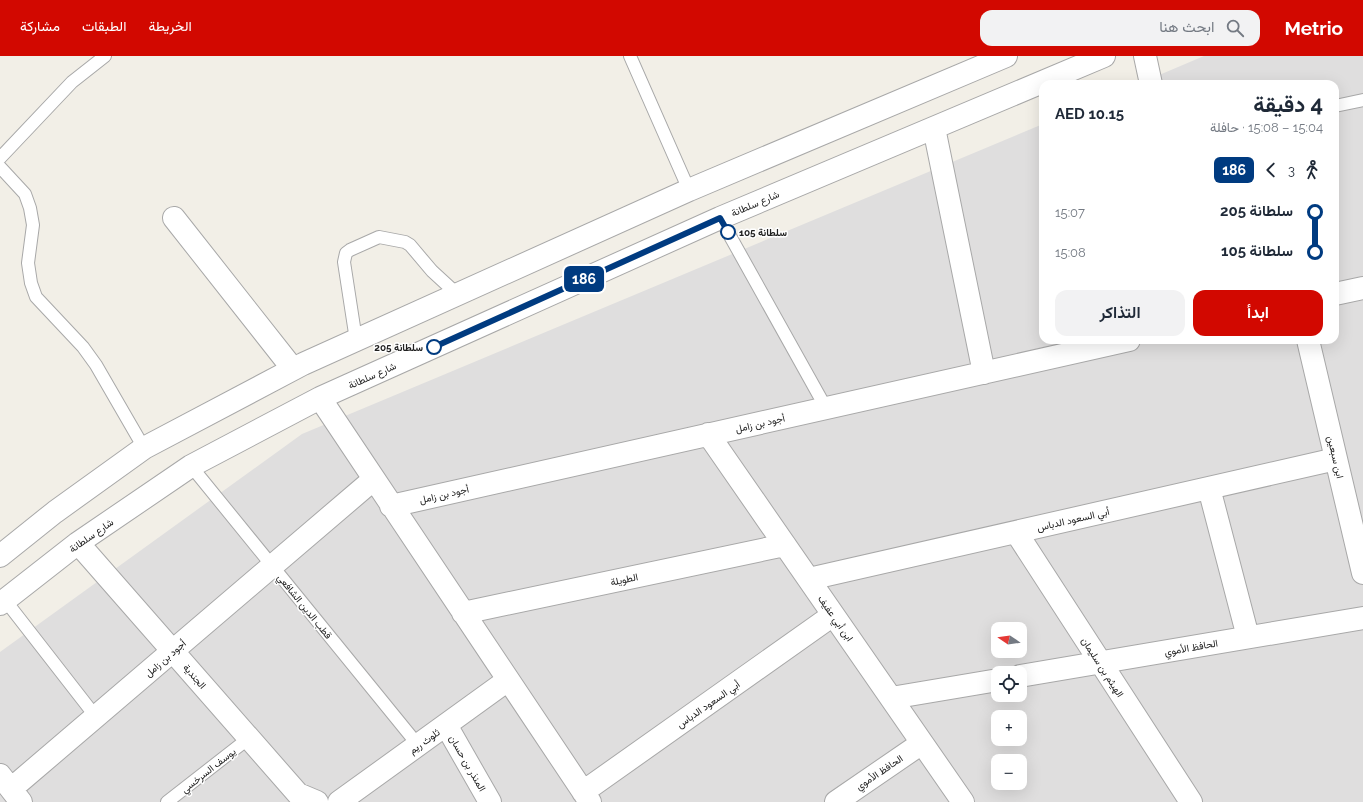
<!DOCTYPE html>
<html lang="ar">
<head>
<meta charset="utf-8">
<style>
  body { margin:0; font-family:Raleway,Vazirmatn,sans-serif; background:#f2f2f3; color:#1f2937; direction:rtl; height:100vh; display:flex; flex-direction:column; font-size:15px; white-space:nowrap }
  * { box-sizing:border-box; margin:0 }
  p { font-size:13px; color:#747a83 }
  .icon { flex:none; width:22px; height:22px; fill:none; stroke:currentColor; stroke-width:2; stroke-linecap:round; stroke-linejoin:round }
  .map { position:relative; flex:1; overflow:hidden; direction:ltr }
  .panel { position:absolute; left:1039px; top:24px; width:300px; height:264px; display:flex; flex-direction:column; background:#fff; border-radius:12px; box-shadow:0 4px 16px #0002; direction:rtl }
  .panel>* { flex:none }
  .badge { padding:0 8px; border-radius:6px; font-size:14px; line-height:26px }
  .needle { width:26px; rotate:283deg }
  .fabs { position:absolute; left:991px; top:566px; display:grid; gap:8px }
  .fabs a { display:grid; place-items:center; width:36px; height:36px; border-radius:8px; background:#fff; box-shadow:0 4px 16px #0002; font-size:20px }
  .map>.badge { position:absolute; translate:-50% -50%; box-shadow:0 0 0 2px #fff }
  .legs { display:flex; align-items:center; gap:6px; height:44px; padding:0 16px; font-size:13px }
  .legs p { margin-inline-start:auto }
  .overview { display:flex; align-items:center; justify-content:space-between; height:68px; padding:0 16px }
  h1 { font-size:22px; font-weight:700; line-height:30px }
  .button { display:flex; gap:8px; margin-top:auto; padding:8px 16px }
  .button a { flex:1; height:46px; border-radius:12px; background:#d20800; color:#fff; font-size:16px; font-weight:700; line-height:46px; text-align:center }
  .button a+a { background:#f2f2f3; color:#1f2937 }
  ul { padding:0 16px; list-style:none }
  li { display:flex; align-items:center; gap:14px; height:40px; font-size:15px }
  li i { display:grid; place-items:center; width:6px; height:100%; margin:0 5px; background:currentColor }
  li i::after { content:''; width:10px; height:10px; margin:-5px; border:3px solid; border-radius:50%; background:#fff }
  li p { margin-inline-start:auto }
  li:first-child i { background:linear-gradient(#0000 50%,currentColor 0) }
  li:last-child i { background:linear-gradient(currentColor 50%,#0000 0) }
  header { display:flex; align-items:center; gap:24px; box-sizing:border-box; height:56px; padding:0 20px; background:#d20800; color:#fff }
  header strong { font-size:19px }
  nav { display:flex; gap:22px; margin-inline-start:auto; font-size:14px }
  .search { width:280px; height:36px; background:#f2f2f3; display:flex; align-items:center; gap:10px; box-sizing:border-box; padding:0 14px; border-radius:12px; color:#747a83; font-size:15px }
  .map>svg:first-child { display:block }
  .residential { fill:#dfdede; fill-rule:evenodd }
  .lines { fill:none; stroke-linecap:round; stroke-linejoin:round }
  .service-casing { stroke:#a8a8a8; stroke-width:14 }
  .minor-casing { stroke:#a8a8a8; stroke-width:24 }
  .service { stroke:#fff; stroke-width:12 }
  .minor { stroke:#fff; stroke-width:22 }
  .line-1-casing { stroke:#fff; stroke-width:9 }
  .line-1 { stroke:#003b80; stroke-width:6 }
  .stop-1-dot { fill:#fff; stroke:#003b80; stroke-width:2 }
  .labels { text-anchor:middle; stroke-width:3; stroke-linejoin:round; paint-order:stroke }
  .street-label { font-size:10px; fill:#212121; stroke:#fff }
  .stop-label { font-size:10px; font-weight:bold; fill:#212121; stroke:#fff; text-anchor:start }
</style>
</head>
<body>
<header>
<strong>Metrio</strong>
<div class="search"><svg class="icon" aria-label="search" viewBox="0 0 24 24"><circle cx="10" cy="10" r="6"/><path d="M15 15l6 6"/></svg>ابحث هنا</div>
<nav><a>الخريطة</a><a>الطبقات</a><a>مشاركة</a></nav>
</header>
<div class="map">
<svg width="1363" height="746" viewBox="0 0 1363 746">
  <rect width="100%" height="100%" fill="#f2efe7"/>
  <path class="residential" d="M1204,0H1363V746H0V596L302,378L1043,68V284H1335V28H1138ZM998,573H1020V595H998ZM998,617H1020V639H998ZM998,661H1020V683H998ZM998,705H1020V727H998Z"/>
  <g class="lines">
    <defs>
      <path id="service" d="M630,0L689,134
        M1335,50L1363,44
        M0,102L72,26L105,0
        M0,111L25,138L30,152L33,169L28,207L31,227L36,241L83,291L96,309L144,392
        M720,162L826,352
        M356,284L344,206L346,197L350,194L379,181L405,186L410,189L432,215L457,238
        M191,410L418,689
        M5,544L96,661
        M167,746L249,682"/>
      <path id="minor" d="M1145,0L1151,28
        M934,72L984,317
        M174,162L293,313
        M1335,238L1363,232
        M1308,284L1363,517
        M320,342L590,746
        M708,378L963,746
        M1209,432L1248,581
        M391,450L1129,284
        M1016,476L1191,746
        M78,487L298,738L317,746
        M0,500L55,456L144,392L303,308L689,134L1006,0
        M809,523L1336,403
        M0,548L78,487L191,410L320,342L720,162L1104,0
        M463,557L785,489
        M1020,620L1363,562
        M891,642L998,624
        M446,669L490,746
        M0,719L21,746
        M11,733L374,423
        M583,736L833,559
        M339,746L508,624
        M836,746L922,687"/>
    </defs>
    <use href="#service" class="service-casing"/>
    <use href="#minor" class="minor-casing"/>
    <use href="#service" class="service"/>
    <use href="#minor" class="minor"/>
  </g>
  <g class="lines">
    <defs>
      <path id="line-1" d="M434,291L720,162L728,176"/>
    </defs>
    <use href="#line-1" class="line-1-casing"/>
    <use href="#line-1" class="line-1"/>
  </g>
  <g class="stop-1-dot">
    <circle cx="728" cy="176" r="7"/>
    <circle cx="434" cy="291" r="7"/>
  </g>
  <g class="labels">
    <g class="street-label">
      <text transform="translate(755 147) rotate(-23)" y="4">شارع سلطانة</text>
      <text transform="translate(372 319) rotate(-24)" y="4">شارع سلطانة</text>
      <text transform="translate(760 367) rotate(-13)" y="4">أجود بن زامل</text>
      <text transform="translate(1336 401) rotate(77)" y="4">ابن سبعين</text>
      <text transform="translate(444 438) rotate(-13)" y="4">أجود بن زامل</text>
      <text transform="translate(1073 463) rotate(-13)" y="4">أبي السعود الدباس</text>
      <text transform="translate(91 479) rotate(-35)" y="4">شارع سلطانة</text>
      <text transform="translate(624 523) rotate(-12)" y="4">الطويلة</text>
      <text transform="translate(305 550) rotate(51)" y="4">قطب الدين الشافعي</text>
      <text transform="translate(836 562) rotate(55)" y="4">ابن أبي عفيف</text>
      <text transform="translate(1191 591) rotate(-10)" y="4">الحافظ الأموي</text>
      <text transform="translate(165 602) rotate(-41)" y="4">أجود بن زامل</text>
      <text transform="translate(1103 611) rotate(57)" y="4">الهيثم بن سليمان</text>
      <text transform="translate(195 620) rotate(49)" y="4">الجندية</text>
      <text transform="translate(708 648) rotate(-35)" y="4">أبي السعود الدباس</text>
      <text transform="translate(424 685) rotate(-36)" y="4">ثلوث ريم</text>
      <text transform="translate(468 707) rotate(60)" y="4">المنذر بن حسان</text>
      <text transform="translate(208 714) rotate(-38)" y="4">يوسف السرخسي</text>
      <text transform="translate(879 716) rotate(-34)" y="4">الحافظ الأموي</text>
    </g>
    <g class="stop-label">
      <text x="739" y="180">سلطانة 105</text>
      <text x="423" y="295" text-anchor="end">سلطانة 205</text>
    </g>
  </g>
</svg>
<div class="fabs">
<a><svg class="needle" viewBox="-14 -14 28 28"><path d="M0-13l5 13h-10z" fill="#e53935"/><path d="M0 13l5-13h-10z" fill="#747a83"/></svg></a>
<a><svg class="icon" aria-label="locate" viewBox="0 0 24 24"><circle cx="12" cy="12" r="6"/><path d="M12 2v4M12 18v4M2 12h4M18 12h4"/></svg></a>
<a>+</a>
<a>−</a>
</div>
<b class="badge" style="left:584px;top:223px;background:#003b80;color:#fff">186</b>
<section class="panel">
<div class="overview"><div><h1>4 دقيقة</h1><p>15:04 – 15:08 · حافلة</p></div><b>AED 10.15</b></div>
<div class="legs"><svg class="icon" aria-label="walk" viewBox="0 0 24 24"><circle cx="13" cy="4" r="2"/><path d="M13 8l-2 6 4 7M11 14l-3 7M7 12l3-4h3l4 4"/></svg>3<svg class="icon" aria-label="back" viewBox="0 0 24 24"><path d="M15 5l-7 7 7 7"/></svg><b class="badge" style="background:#003b80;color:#fff">186</b></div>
<ul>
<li><i style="color:#003b80"></i><b>سلطانة 205</b><p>15:07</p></li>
<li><i style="color:#003b80"></i><b>سلطانة 105</b><p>15:08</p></li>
</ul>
<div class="button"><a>ابدأ</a><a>التذاكر</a></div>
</section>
</div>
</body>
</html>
